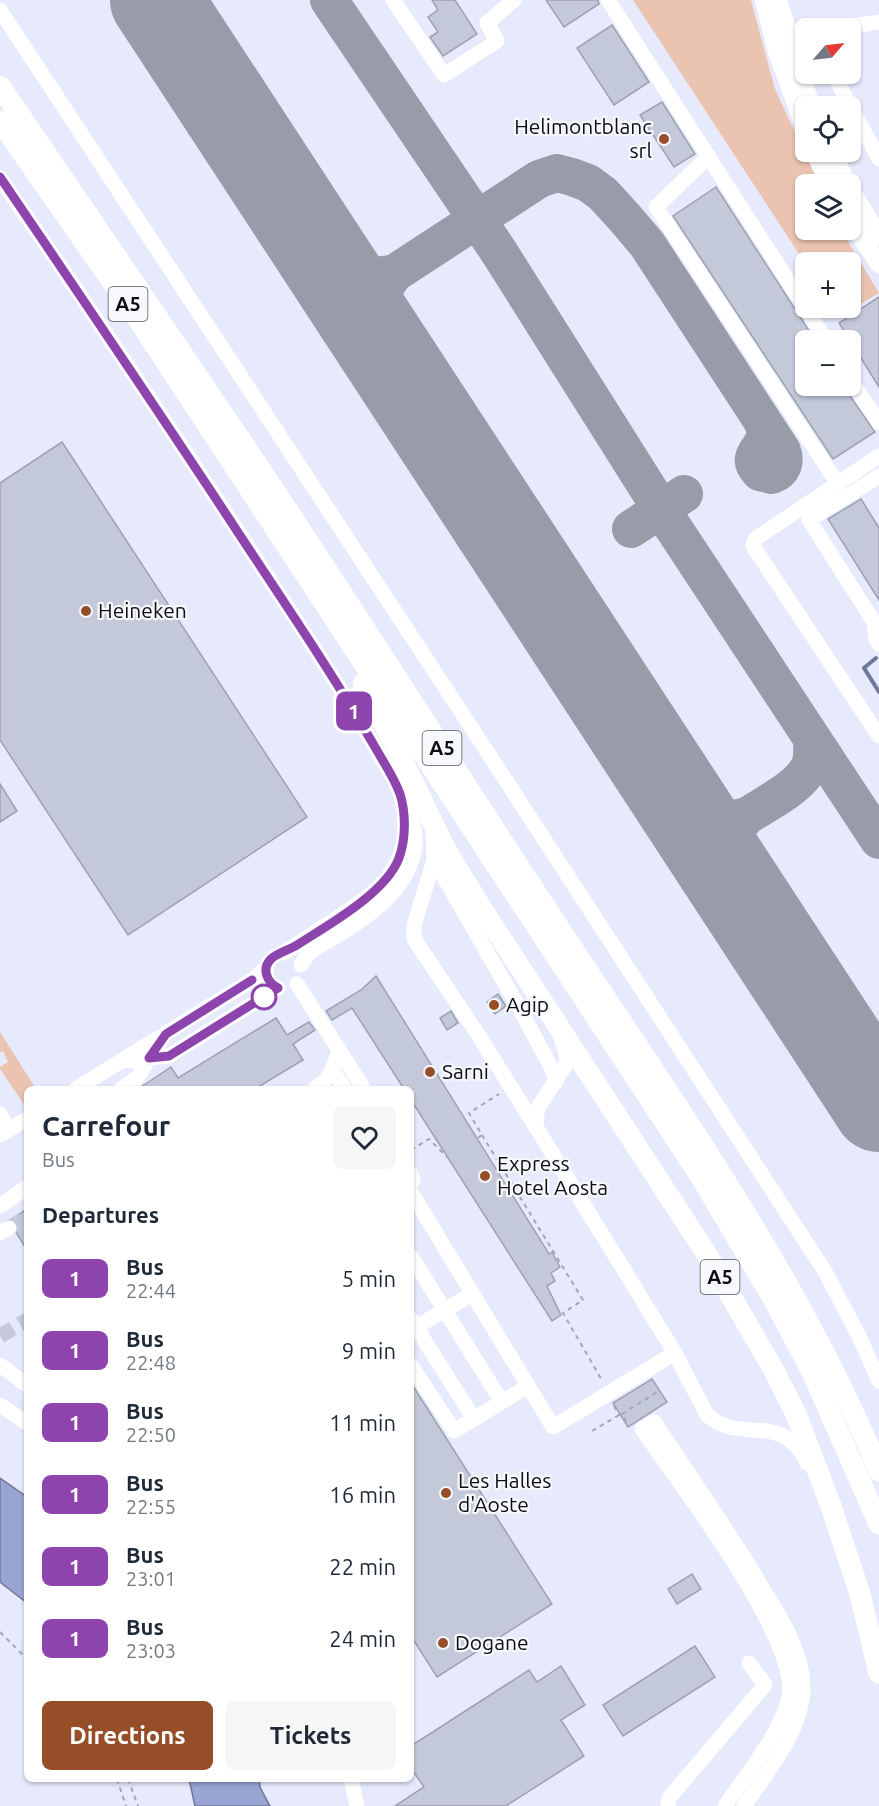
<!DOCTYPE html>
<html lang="en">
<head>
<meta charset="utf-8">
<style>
  body { margin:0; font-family:Ubuntu,sans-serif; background:#f6f6f7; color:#1f2937; height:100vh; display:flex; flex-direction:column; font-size:22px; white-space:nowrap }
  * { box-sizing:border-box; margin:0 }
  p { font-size:20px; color:#747a83 }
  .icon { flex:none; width:33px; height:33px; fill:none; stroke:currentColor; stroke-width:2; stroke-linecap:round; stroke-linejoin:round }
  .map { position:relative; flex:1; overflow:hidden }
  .side { position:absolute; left:24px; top:1086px; width:390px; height:696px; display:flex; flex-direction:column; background:#fff; border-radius:9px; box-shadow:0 2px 4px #0004 }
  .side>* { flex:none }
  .badge { padding:0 12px; border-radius:9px; font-size:21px; line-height:39px }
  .needle { width:39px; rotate:62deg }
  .controls { position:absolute; left:795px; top:18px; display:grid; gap:12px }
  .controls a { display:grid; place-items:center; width:66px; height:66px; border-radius:9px; background:#fff; box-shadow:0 2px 4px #0004; font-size:30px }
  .map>.badge { position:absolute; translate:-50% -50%; box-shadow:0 0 0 3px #fff }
  h2 { padding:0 18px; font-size:22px; line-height:54px }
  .round { display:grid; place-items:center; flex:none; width:63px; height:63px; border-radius:9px; background:#f6f6f7 }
  .summary { display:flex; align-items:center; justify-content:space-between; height:102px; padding:0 18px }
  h1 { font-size:28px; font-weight:600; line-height:45px }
  .action { display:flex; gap:12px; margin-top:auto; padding:12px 18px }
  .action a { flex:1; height:69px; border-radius:9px; background:#954e27; color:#fff; font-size:24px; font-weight:600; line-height:69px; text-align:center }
  .action a+a { background:#f6f6f7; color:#1f2937 }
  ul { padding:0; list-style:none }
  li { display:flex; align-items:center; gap:18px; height:72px; padding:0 18px }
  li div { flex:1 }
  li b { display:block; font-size:22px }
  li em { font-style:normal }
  li .badge { min-width:66px; font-weight:700; text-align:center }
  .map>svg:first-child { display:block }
  .green { fill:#ebc4b1 }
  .water { fill:#99a4d3; stroke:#6f779a; stroke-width:1.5 }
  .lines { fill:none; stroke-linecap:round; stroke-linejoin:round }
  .stream { stroke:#6f779a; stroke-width:4 }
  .taxiway { stroke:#989ca9; stroke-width:38 }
  .runway { stroke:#989ca9; stroke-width:92 }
  .building { fill:#c4c9da; stroke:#9da1b2; stroke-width:1.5 }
  .minor-tunnel { stroke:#c5c9d9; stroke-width:15; stroke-dasharray:15 8; stroke-linecap:butt }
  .path { stroke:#a3a6b4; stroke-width:2; stroke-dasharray:4.5 4.5; stroke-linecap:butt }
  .minor { stroke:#fff; stroke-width:15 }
  .major { stroke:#fff; stroke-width:18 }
  .highway { stroke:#fff; stroke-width:21 }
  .line-casing { stroke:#fff; stroke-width:14 }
  .line { stroke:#8e44ad; stroke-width:9 }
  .poi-dot { fill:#954e27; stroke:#f7f8fc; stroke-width:2 }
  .stop-dot { fill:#fff; stroke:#8e44ad; stroke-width:3 }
  .labels { text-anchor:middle; stroke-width:4.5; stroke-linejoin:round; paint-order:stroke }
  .shield { fill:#f7f8fc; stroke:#53545a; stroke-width:1.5 }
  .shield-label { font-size:20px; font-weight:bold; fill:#0d0e14 }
  .poi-label { font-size:21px; fill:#0d0e14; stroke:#f7f8fc; text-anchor:start }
</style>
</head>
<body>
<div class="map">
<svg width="879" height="1806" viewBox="0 0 879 1806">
  <rect width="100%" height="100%" fill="#e6eafc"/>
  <path class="green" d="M633,0H751L775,89L819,184H806V230H841L879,293L840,316L835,308H850V262L805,263Z
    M0,1032L36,1089H27V1109L0,1069V1067L8,1062L3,1051L0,1052Z"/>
  <path class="water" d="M0,1478L27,1497V1603L0,1582Z
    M189,1779H259L260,1787L270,1806H195Z"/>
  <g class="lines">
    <path class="stream" d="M876,658L864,668L879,692"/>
    <path class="taxiway" d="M329,0L499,252L661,509L879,840
      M325,259C349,272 368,280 395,273L539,179L557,173L572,177L588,183L603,194L624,217L647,244L782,451C786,462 783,471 772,475L760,472C740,452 775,448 763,423
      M386,353C377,323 373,298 395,273
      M631,529L684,494
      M674,792C699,811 713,826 747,816
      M740,893C733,867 724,837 747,816C767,803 805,785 811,762C813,755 812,747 812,739"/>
    <path class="runway" d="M156,0L879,1106"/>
  </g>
  <path class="building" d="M432,0H455L477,34L443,56L430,37L438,32L428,17L438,10Z
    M546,0H598L599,4L564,27Z
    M612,25L649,82L614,105L577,48Z
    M662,102L695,154L674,167L640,115Z
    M716,187L815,340H806V386H843L875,432L833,459L673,216Z
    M879,297V387L839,323Z
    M62,442L307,817L128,935L0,740V483Z
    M861,499L879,528V600L828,519Z
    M0,784L17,811L0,822Z
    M376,976L549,1254L552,1252L560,1267L551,1273L555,1281L547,1286L561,1315L552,1321L411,1100V1089H404L352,1008L332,1020L326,1011L361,990Z
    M498,994L506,1006L495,1014L487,1002Z
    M451,1011L458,1023L447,1030L440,1018Z
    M276,1018L287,1035L309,1022L315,1030L293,1044L303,1060L255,1089H138L171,1067L178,1078Z
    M27,1209V1250L17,1234L18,1224L12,1219Z
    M652,1379L667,1402L628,1427L613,1403Z
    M411,1383L552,1604L437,1677L411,1636Z
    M692,1574L701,1589L677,1604L668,1589Z
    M695,1646L715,1677L623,1736L603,1705Z
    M561,1666L585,1705L561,1720L584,1756L506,1806H395L424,1787L411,1768V1746L529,1670L537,1682Z"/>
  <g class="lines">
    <path class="minor-tunnel" d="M9,1228L27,1217
      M0,1336L27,1320"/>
    <path class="path" d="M482,1135L583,1300L563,1313L603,1382
      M478,1138L482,1135L469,1113L499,1094
      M411,1150L429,1139L448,1158
      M614,1406L619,1415L622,1414L628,1425
      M622,1414L660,1390
      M592,1431L619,1415
      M0,1632L27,1659
      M117,1779L126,1806
      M128,1779L138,1806"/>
    <path class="minor" d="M393,0L444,75L497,41L487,23L514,0
      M608,0L826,340
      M0,10L473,730L824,1270L859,1336L879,1381
      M842,28L879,22
      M788,37L806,34
      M833,74L879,159
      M709,156L656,207L838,484
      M0,178C89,307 176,437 262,568C301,628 341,687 376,749C391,775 418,815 415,845C409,900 350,926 309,953L301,965
      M850,379L879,423
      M879,456L755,539L753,546L879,736
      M879,476L809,520L874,622L876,639L879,644
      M433,829L434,860L522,1013L553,1071L556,1082
      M434,860L414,925V939L477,1033L536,1127
      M283,953C301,942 319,930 337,918C375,893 410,869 404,817
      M297,984L364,1089
      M562,1042L566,1053L567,1063L539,1106L537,1113L536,1127L675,1353L707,1415C741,1446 782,1409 807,1463
      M122,1061L169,1056L278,988
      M332,1070L345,1089
      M76,1089L160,1037
      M121,1089L137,1078L166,1033L252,980L266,968
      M314,1089C331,1078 333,1069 339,1050
      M0,1114L9,1130
      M0,1135L27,1119
      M411,1174L413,1179L411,1184
      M411,1192L553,1427L675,1353
      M0,1206L27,1187
      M0,1233L9,1228
      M411,1256L502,1402
      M411,1319L474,1419
      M411,1330L472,1294
      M0,1365L27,1385
      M411,1365L454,1431L528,1386
      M0,1405L27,1423
      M351,1779L357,1806
      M668,1806L669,1798L765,1685L749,1663
      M725,1806C745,1776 782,1732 789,1697C800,1639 677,1480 642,1429L654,1422C688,1472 722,1522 754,1574C774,1608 804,1648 803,1690C801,1733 767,1772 744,1806"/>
    <path class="major" d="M764,0L778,55L806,131
      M778,0L811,106
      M815,152L829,184
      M831,152L848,184
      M850,189L879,236
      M850,221L879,264"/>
    <path class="highway" d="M0,86C92,222 186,358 278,496C369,633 457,773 548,911C665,1090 798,1272 879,1471
      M0,121L130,307L699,1174L774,1300L812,1372L879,1524
      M363,684L393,741L446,850L482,909L706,1253L772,1367L796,1414L831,1506L860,1594L879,1673"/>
  </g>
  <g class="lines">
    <defs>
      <path id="line" d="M0,177C81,297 162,416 241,537C288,608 336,679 379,754C386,766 395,780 400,794C406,813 406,839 399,858C386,893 328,925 297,945C289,950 277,953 271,959C261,969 267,982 278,988L169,1056L149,1058L166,1034L252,980"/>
    </defs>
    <use href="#line" class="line-casing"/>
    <use href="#line" class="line"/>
  </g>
  <g class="poi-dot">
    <circle cx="664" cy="139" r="6"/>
    <circle cx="86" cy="611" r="6"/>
    <circle cx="494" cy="1005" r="6"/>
    <circle cx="430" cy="1072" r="6"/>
    <circle cx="485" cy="1176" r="6"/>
    <circle cx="446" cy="1493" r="6"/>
    <circle cx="443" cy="1643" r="6"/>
  </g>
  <circle class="stop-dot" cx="264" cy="997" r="12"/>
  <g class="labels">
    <g class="shield">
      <rect x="108.5" y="287" width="39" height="34" rx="4.5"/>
      <rect x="422.5" y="731" width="39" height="34" rx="4.5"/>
      <rect x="700.5" y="1260" width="39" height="34" rx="4.5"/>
    </g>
    <g class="shield-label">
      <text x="128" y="311">A5</text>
      <text x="442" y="755">A5</text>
      <text x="720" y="1284">A5</text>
    </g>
    <g class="poi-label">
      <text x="652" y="134" text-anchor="end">Helimontblanc<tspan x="652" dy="24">srl</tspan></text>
      <text x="98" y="618">Heineken</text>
      <text x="506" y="1012">Agip</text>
      <text x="442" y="1079">Sarni</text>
      <text x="497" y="1171">Express<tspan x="497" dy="24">Hotel Aosta</tspan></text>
      <text x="458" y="1488">Les Halles<tspan x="458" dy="24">d'Aoste</tspan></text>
      <text x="455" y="1650">Dogane</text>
    </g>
  </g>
</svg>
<div class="controls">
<a><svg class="needle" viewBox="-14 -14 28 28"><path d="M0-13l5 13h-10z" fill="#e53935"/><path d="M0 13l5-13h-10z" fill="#747a83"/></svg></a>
<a><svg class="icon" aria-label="locate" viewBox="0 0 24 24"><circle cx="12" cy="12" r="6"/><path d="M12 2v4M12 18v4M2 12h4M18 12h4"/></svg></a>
<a><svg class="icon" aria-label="layers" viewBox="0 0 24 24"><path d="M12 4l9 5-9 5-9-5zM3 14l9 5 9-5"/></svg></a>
<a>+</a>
<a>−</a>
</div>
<b class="badge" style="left:354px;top:711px;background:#8e44ad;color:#fff">1</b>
<section class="side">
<div class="summary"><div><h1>Carrefour</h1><p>Bus</p></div><a class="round"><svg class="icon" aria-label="heart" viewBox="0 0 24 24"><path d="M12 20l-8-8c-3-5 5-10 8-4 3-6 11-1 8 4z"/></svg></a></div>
<h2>Departures</h2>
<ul>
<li><span class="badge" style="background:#8e44ad;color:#fff">1</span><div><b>Bus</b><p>22:44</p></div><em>5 min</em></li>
<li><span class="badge" style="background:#8e44ad;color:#fff">1</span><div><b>Bus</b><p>22:48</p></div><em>9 min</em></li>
<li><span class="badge" style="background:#8e44ad;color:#fff">1</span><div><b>Bus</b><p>22:50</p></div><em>11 min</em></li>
<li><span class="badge" style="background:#8e44ad;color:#fff">1</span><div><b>Bus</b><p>22:55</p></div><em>16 min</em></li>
<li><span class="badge" style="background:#8e44ad;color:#fff">1</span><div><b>Bus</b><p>23:01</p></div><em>22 min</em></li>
<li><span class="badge" style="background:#8e44ad;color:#fff">1</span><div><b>Bus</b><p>23:03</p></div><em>24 min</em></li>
</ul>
<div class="action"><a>Directions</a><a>Tickets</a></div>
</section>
</div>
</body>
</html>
